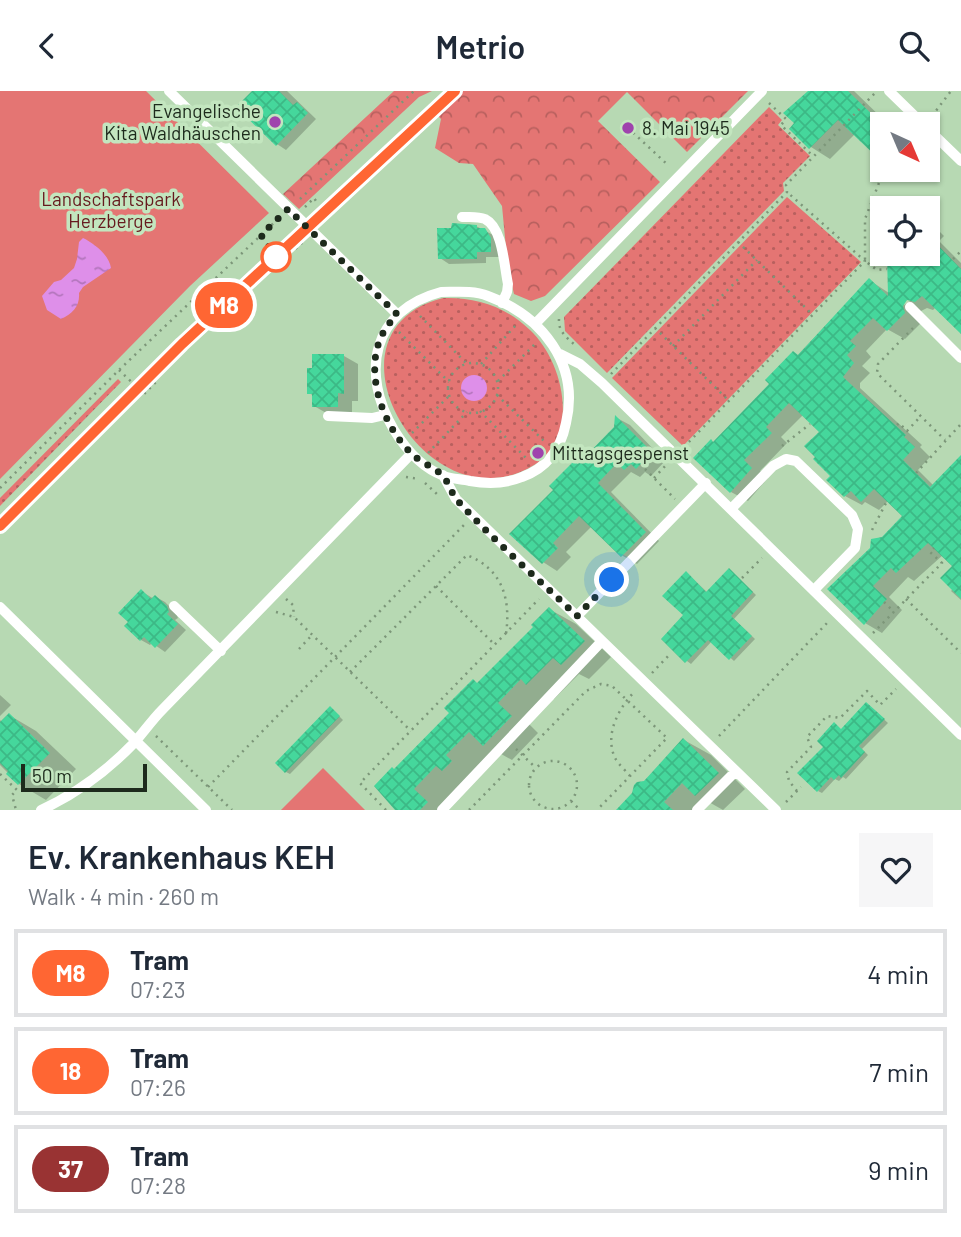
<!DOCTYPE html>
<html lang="en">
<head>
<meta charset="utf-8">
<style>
  body { margin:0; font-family:Barlow,sans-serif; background:#f6f6f7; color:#1f2937; height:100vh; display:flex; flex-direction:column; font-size:26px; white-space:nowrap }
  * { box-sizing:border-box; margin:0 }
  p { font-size:23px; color:#747a83 }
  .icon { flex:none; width:38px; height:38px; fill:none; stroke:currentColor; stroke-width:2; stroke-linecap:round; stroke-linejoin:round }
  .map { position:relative; height:719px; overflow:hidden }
  .details { display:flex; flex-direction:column; background:#fff; flex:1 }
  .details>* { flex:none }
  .badge { padding:0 14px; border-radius:23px; font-size:24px; line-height:46px }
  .needle { width:46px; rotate:136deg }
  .controls { position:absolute; left:870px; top:21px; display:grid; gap:14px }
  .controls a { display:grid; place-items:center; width:70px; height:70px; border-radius:0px; background:#fff; box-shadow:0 2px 5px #0004; font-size:35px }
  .scale { position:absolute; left:21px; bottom:18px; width:126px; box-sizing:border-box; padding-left:7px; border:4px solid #1d2a1c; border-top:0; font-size:19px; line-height:24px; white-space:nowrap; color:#1d2a1c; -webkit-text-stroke:5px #c3e6bf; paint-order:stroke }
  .you { position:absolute; width:35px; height:35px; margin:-18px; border:5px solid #fff; border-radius:50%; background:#1a73e8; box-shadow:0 0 0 10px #1a73e833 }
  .map>.badge { position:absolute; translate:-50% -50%; box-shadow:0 0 0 4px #fff }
  .round { display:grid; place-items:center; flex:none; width:74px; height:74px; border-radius:0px; background:#f6f6f7 }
  .head { display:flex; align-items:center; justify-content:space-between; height:119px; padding:0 28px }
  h1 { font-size:33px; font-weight:600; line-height:52px }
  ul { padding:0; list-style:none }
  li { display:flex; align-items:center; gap:21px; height:88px; margin:0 14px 10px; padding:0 14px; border:4px solid #e0e1e3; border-radius:0px }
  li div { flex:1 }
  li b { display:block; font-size:26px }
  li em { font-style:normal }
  li .badge { min-width:77px; font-weight:700; text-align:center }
  header { display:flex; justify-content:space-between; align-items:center; height:91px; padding:0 28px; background:#fff; font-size:32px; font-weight:600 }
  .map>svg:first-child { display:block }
  .grass { fill:url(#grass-dots) }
  .forest { fill:url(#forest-crowns) }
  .green { fill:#e47573 }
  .water { fill:url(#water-ripples) }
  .shadow { fill:#0003; fill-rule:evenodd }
  .building { fill:url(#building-cross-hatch) }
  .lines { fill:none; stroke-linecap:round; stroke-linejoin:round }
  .path { stroke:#7c9679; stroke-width:2.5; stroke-dasharray:2 5; stroke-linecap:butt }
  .lane { stroke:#fff; stroke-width:10 }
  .tram { stroke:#5c7159; stroke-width:2 }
  .line-casing { stroke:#fff; stroke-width:16 }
  .line { stroke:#f63; stroke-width:10 }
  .walk { stroke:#1d2a1c; stroke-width:7; stroke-dasharray:0 12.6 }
  .poi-dot { fill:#9f43ad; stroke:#c3e6bf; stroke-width:2.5 }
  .stop-dot { fill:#fff; stroke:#f63; stroke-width:3.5 }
  .labels { text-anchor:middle; stroke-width:7; stroke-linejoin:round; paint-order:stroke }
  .poi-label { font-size:19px; fill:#1d2a1c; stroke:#c3e6bf; text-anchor:start }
  .park-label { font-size:19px; fill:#661a1e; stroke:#c3e6bf }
</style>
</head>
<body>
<header><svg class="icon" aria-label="back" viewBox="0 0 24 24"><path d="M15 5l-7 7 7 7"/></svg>Metrio<svg class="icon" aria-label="search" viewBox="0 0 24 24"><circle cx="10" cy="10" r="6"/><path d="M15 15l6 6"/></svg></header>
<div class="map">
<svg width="961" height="719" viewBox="0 0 961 719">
  <defs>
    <pattern id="grass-dots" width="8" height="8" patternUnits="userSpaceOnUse" patternTransform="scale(1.75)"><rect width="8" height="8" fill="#e47573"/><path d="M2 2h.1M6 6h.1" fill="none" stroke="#b8605e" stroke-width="1.8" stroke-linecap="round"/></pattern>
    <pattern id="forest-crowns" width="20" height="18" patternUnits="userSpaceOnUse" patternTransform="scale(1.75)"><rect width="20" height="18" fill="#e47573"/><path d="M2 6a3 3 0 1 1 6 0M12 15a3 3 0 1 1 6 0" fill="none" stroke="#b8605e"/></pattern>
    <pattern id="water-ripples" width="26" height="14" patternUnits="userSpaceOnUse" patternTransform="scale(1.75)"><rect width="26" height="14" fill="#de8fe9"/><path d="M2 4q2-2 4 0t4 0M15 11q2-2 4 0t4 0" fill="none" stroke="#b375bc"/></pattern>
    <pattern id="building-cross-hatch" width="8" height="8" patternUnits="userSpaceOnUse" patternTransform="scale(1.75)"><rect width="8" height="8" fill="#45d79c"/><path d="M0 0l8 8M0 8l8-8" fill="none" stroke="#3cb986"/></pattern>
  </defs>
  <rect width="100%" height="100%" fill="#b7d9b3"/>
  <path class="grass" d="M769,16L782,29L778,34L810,65L783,92L784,100L607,282L565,240L564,226Z
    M787,106L861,171L683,355L612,287Z
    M443,207C476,206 505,215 530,239C564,271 581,345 534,374C427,440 311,240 443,207Z
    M118,288L121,291L0,415V407Z"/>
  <path class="forest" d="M394,0H432L419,6L299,118L283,103Z
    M462,0H748L687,61L627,1L598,30L660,91L545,205L531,210L514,203L508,178L502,115L473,73L459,72L435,57L441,28L437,24Z"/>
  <path class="green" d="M0,0H146L269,122L190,195L0,388Z
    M323,677L365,719H281Z"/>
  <path class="water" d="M83,147C95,153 109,164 111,177L83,196L79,202C80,215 73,222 61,228L47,219L42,205L54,191L61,189L74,177L77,168L79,151Z
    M461 297a13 13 0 1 1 26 0a13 13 0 1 1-26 0Z"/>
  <path class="shadow" d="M254,0H287L316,28L286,59L277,53Z
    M809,0H854L888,33H882V69L855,43L830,68L811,56L796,32Z
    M886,112H900L908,117H882V151L873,140L872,131L877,126L875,124Z
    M928,129L944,145L939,150L961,172V240L936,216L933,219L927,217L921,220V232L905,248L887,238L866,260L871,266L862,275L870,282L860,292V297L922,354L920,356L930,366L918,379L934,395L961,366V509L951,500L953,498L954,475L943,464L914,490L908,486L889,506L902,519L882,542L865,532L883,447L904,425L889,409L879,419L865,411L862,414L845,405L833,385L821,341L803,324L781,346L787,352L760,380L768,387L748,410L731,401L714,352L869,189L889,202V163H928ZM917,206L904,214V210Z
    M476,135L495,145L500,166H486V172L449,173L440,167Z
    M344,265L358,273V310H352V323H328L314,315V305L309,302Z
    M617,327L630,334L665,370L651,385L645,381L640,386L631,381L611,401L659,450L637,473L623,465L592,435L566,461L571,466L557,480L543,471L579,375L616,337Z
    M733,482L756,504L734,528L755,548L734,570L712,550L691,573L687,570L685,524L690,485L708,502Z
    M141,500L154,508L156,506L165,511L176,522L178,527L175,529L186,539L165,561L152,552L150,554L141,549Z
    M549,518L576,533L611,566L589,588L579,583L554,608L547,604L524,628L538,642L512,669L494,659L445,719H401L376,695L395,680L535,536Z
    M0,604L11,614L0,625Z
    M867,613L888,632L862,658L868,664L846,688L843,686L839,690L835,688L822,702L818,700Z
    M334,620L343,629L290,683L286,681L277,672Z
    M9,624L36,640L76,678L46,709L19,693L0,674V629L2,631Z
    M684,649L711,664L745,698L723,719L707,710L698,719H619Z"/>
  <path class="building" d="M252,0H279L293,14L297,11L308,22L276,55L236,16Z
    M808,0H848L882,33V71L838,29L809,58L789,38L794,32L783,22Z
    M452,132L477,134V137H485L491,147V161H477V168H438L437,137H451Z
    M928,144L961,178V243L922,205L915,211L907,209L903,215L905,222L887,240L873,227L850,250L856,255L847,264L854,272L843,286L906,344L904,346L915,356L903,369L930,396L961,364V508L940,487L952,475L928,452L896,482L891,477L873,495L887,508L864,534L827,498L870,457L871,448L882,446L902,425L874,398L861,411L851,400L844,406L826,389L830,385L813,368L815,366L804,355L819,341L789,312L766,336L772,342L744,369L752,377L730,402L693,367L711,348L713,351L769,293L765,289L793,260L798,264L869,187L888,205L887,163H928Z
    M312,263H344V303L338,302V316H312V303H307V277H312Z
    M615,324L652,361L636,378L631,373L624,379L617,372L598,392L646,441L621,466L579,425L553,452L558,457L542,473L509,443L553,399L549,395L574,370L578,373L614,336Z
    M729,477L753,501L731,525L752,545L729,569L708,549L685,572L661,548L683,524L662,505L686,480L706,501Z
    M141,498L151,508L155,504L167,515L169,521L167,523L178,533L155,557L144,546L140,550L124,535L128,531L118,522Z
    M549,516L585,550L561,574L553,567L526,594L521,588L498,612L512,625L483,655L469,641L446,664L452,670L442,680L436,675L414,698L428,711L420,719H395L374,695L392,676L394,678L449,622L444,617L473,588L477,592L533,536L531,534Z
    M866,611L885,628L859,655L865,661L841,687L839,684L834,689L831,686L817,701L797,682L823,656L817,650L834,631L841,638Z
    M330,615L340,625L285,682L275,672Z
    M9,622L50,662L18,694L6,683L8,680L0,672V631Z
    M683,647L719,682L695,705L682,692L664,711L673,719H616L632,702L634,694L637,691L644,690Z"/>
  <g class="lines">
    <path class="path" d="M769,12L786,28L781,34L813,65
      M932,25L951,0
      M628,37L669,75
      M884,79L865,128V170L877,179L887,178
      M300,108L414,0
      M305,116L314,107L316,110
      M738,151L813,224
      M290,160L292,161L303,151
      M953,168L961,160
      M420,225L466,272
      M559,228C558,240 566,246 575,254
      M655,237L729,310
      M913,237L878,273L877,282L945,349
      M399,241L449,291
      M673,255L757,169
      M448 297a25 25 0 1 1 50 0a25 25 0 1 1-50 0Z
      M481,273L516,234
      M119,279L144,303L156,291L154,288
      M611,283L787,101L786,94L875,2
      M498,290L535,253
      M497,304L545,351
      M480,320L527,368
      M897,334L899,332L907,340L920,326
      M412,342L449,305
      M782,355L810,333
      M684,356L865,170L787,101
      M428,362L467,321
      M645,378L675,408
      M916,382L961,333
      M406,386L419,388
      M654,387L667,373
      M425,392L438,404
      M0,397L119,279L279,127
      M872,439L887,410
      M742,487L762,467
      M436,495L495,554
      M286,508L293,514L294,526
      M906,508L961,562
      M884,511L894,521
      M276,521L294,526L411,640
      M873,542L942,472L930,461L934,457
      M299,558L312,544
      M350,581L467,464C502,478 511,507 506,543
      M652,582L671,562
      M156,645L232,719
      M719,645L828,531
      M516,658L536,677
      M529 694a24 24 0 1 1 48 0a24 24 0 1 1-48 0Z
      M0,683L17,699L12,704L16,719
      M630,685C626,680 619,674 615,667C604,643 619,617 635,600
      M208,696L465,433
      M797,700L789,690L787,681L811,656L807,646L827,625L840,627L867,600L880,614L896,598
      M571,710L580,719
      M786,711L801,696
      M386,719L360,692L539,508
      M469,719L586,600L601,593L612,595L667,647L597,719"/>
    <path class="lane" d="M169,0L397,223
      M889,0L923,33
      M928,38L961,70
      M462,126C469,126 478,125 485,128C503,137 504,175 508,193L507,201L502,212
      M441,201C456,201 473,199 488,205C542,225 580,273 566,332C561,357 547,377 522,386C505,393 487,393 470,390C461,388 451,388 444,385C422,377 405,357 394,339C360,282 372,219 441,201Z
      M910,216L961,267
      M535,233L762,0
      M560,263L580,273L602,292L961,644
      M328,325L372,327L385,324
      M443,384L456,408L776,719
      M732,417L773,375L786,368L796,370L852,424L858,438L855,457L815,498
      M174,515L221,560
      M0,516L206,719
      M577,525L706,392
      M41,719C76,703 107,680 134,652C144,641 152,629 162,619L411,363
      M442,719L602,550
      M697,719L736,680"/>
    <path class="tram" d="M0,435L198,238L455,0"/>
  </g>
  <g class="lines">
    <defs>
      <path id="line" d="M0,435L182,253L455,0"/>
    </defs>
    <use href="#line" class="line-casing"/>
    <use href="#line" class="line"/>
    <path class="walk" d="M276,166L261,144L288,118L397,223C389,232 381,243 378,254C367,290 385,337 411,362C420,371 432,375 441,383C449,390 451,403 458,410C495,451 537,487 577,525L612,489"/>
  </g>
  <g class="poi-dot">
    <circle cx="275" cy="31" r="7"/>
    <circle cx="628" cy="37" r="7"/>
    <circle cx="538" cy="362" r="7"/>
  </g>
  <circle class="stop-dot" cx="276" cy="166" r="14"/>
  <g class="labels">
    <g class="poi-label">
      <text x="261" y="27" text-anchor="end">Evangelische<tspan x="261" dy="22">Kita Waldhäuschen</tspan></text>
      <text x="642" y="44">8. Mai 1945</text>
      <text x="552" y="369">Mittagsgespenst</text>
    </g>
    <g class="park-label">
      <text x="111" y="115">Landschaftspark<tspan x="111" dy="22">Herzberge</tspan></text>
    </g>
  </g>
</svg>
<div class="controls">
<a><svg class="needle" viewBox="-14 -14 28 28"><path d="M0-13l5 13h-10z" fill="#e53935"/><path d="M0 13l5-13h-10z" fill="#747a83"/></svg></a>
<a><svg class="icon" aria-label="locate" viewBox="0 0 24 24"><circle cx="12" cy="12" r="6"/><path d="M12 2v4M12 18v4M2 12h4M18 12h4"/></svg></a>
</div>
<div class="scale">50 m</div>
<div class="you" style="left:612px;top:489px"></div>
<b class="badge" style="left:224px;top:214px;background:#f63;color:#fff">M8</b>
</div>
<section class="details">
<div class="head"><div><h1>Ev. Krankenhaus KEH</h1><p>Walk · 4 min · 260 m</p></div><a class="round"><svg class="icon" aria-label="heart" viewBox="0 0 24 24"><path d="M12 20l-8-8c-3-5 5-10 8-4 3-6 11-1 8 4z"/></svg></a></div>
<ul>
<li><span class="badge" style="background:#f63;color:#fff">M8</span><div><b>Tram</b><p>07:23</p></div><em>4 min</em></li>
<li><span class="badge" style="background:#f63;color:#fff">18</span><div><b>Tram</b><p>07:26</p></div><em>7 min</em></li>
<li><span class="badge" style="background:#933;color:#fff">37</span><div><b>Tram</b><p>07:28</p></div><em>9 min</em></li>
</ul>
</section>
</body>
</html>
